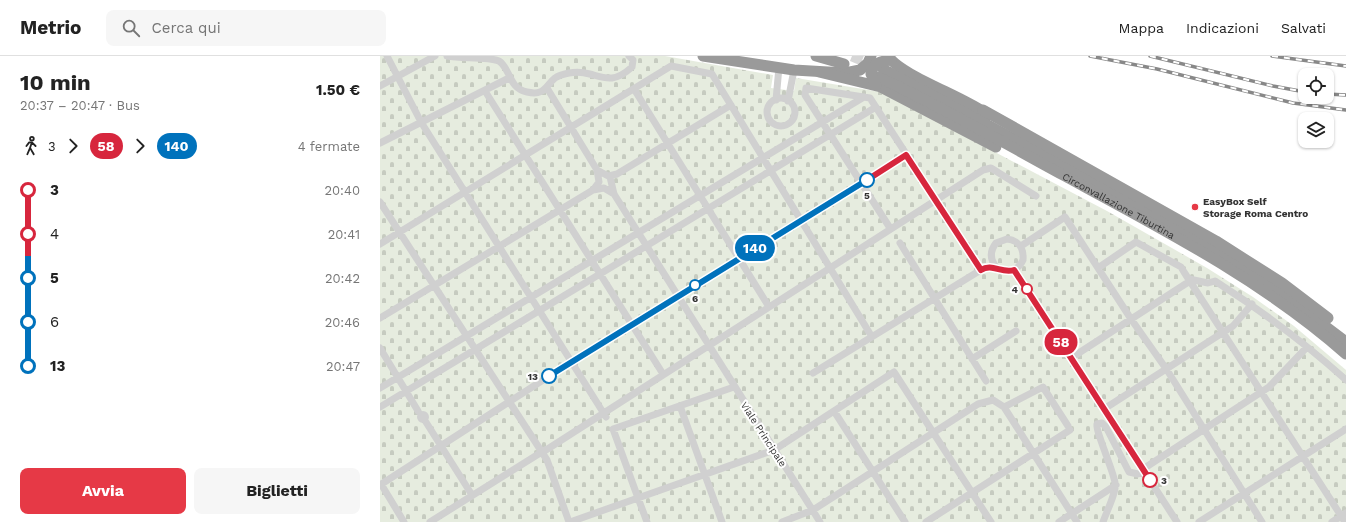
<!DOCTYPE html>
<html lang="it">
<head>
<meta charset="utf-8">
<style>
  body { margin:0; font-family:"Work Sans",sans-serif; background:#f6f6f6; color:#222; height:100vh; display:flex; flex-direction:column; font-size:15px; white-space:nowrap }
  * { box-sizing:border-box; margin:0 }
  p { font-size:13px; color:#767676 }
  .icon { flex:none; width:22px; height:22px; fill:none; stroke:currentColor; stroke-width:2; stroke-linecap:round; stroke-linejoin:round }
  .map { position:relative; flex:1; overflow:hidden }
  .sheet { display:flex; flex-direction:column; background:#fff; width:380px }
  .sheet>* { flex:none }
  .badge { padding:0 8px; border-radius:13px; font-size:14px; line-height:26px }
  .tools { position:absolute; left:918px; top:12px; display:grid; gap:8px }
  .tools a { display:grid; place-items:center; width:36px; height:36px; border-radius:8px; background:#fff; box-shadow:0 1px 3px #0004; font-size:20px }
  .map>.badge { position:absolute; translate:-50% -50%; box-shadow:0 0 0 2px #fff }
  .legs { display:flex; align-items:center; gap:6px; height:44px; padding:0 20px; font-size:13px }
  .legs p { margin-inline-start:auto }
  .summary { display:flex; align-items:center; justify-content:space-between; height:68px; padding:0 20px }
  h1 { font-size:22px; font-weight:700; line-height:30px }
  .button { display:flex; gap:8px; margin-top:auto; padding:8px 20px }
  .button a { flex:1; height:46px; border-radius:8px; background:#e63946; color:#fff; font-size:16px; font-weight:700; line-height:46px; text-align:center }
  .button a+a { background:#f6f6f6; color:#222 }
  ul { padding:0 20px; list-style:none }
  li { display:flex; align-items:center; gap:14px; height:44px; font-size:15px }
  li i { display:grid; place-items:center; width:6px; height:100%; margin:0 5px; background:currentColor }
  li i::after { content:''; width:10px; height:10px; margin:-5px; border:3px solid; border-radius:50%; background:#fff }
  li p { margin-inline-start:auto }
  li:first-child i { background:linear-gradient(#0000 50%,currentColor 0) }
  li:last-child i { background:linear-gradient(currentColor 50%,#0000 0) }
  header { display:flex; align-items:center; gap:24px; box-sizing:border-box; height:56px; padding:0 20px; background:#fff; border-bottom:1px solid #e0e0e0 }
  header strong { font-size:19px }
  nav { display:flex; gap:22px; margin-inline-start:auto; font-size:14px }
  .search { width:280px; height:36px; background:#f6f6f6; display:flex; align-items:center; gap:10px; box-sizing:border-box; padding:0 14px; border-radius:8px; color:#767676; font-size:15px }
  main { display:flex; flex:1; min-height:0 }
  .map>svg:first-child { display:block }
  .cemetery { fill:url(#cemetery-stones) }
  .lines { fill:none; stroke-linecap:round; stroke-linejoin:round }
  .highway-tunnel { stroke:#d6d6d6; stroke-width:11; stroke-dasharray:11 5.5; stroke-linecap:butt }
  .minor { stroke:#d0d0d0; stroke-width:7 }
  .highway { stroke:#9a9a9a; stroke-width:11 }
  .rail-casing { stroke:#888; stroke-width:3.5 }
  .rail { stroke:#fff; stroke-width:2; stroke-dasharray:6; stroke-linecap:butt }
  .line-1-casing { stroke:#fff; stroke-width:9 }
  .line-2-casing { stroke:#fff; stroke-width:9 }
  .line-1 { stroke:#d7263d; stroke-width:6 }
  .line-2 { stroke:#0072bc; stroke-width:6 }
  .stop-2-dot { fill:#fff; stroke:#0072bc; stroke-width:2 }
  .poi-dot { fill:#e63946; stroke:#fff; stroke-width:1.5 }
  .stop-1-dot { fill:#fff; stroke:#d7263d; stroke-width:2 }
  .labels { text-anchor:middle; stroke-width:4; stroke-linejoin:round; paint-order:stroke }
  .stop-label { font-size:10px; font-weight:bold; fill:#333; stroke:#fff }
  .poi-label { font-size:10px; font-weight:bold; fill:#333; stroke:#fff; text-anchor:start }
  .street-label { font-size:10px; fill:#333; stroke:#fff }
</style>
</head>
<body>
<header>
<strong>Metrio</strong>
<div class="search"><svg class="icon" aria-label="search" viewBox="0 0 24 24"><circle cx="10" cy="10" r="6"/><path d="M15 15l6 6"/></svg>Cerca qui</div>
<nav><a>Mappa</a><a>Indicazioni</a><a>Salvati</a></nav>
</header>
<main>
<section class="sheet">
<div class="summary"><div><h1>10 min</h1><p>20:37 – 20:47 · Bus</p></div><b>1.50 €</b></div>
<div class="legs"><svg class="icon" aria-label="walk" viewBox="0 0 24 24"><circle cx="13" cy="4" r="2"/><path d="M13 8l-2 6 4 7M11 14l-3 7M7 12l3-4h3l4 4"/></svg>3<svg class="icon" aria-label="forward" viewBox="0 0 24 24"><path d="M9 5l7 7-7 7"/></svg><b class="badge" style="background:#d7263d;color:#fff">58</b><svg class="icon" aria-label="forward" viewBox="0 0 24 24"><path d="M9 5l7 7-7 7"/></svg><b class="badge" style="background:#0072bc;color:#fff">140</b><p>4 fermate</p></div>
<ul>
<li><i style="color:#d7263d"></i><b>3</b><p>20:40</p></li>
<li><i style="color:#d7263d"></i><span>4</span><p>20:41</p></li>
<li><i style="color:#0072bc"></i><b>5</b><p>20:42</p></li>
<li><i style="color:#0072bc"></i><span>6</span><p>20:46</p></li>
<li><i style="color:#0072bc"></i><b>13</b><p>20:47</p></li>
</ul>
<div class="button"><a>Avvia</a><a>Biglietti</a></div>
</section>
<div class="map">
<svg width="966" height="466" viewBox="0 0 966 466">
  <defs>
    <pattern id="cemetery-stones" width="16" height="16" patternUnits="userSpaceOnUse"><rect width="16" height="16" fill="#e6ecdf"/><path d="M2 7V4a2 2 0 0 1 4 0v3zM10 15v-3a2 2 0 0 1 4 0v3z" fill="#c6cbc0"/></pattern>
  </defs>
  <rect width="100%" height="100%" fill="#fff"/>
  <path class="cemetery" d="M0,0H285L393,19L391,32L414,35L416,22L501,36L727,155L827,212L873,241L914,270L966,314V466H0Z"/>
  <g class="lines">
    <path class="highway-tunnel" d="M472,0L497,10"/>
    <path class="minor" d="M7,0L41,66L226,361
      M67,0C81,3 107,0 119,5C131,13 128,32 147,36C165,40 165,30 175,22C179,19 184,18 189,17C217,12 226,35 252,11L253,4L249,0
      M0,30L55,0
      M167,32L217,114L230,121L234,138L440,466
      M254,33L389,251
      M105,35L283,318
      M387 56a14 14 0 1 1 28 0a14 14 0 1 1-28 0Z
      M396,44L399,11
      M408,45L414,14
      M0,87L129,22
      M229,120L237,118L351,49
      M213,134L219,126L217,114
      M0,146L167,404L189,466
      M510,172L425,39L426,32L490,42L601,214
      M520,187L606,325
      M0,188L291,10L332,18L492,281
      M641,190L685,161L751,263L787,314L882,466
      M718,212L756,186L801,211L804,216L965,466
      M634,214L797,466
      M809,223L828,227L835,225C882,255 925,287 966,324
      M0,262L213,134L224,132L234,138
      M0,292L38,355
      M691,302L810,225
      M592,303L636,275
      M433,317L604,212C620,210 634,223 643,204C644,192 638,184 627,183L616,187C609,196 610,204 617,212
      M354,331L233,373L258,442L394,394L514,316L611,466
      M0,332L484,41
      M300,350L342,466
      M0,351L496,51
      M624,351L663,331L688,370
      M724,353L853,270L872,248
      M454,355L525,466
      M40.5 361a2.5 2.5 0 1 1 5 0a2.5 2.5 0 1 1-5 0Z
      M44,363L92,439
      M166,394L603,114L611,112L656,140
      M763,413L889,331L927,291
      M1,428L24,466
      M0,429L191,306L526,99
      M50,466L165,394
      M190,466L258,442L267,466
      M402,466L433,454L598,348L613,344L624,351L697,466
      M546,466L690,374
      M679,466L736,429
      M723,466C726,457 737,435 735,427C734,416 715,374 717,368L722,367L726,371L749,416L758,418L765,416
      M819,466L966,373
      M952,466L966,457"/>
    <g class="highway">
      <path d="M323,0L414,14L465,17L480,14L488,7L491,0"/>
      <path d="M436,0L464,8"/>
      <path d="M508,0C521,20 585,41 608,59"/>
      <path d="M503,13L787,165L893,231L966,286"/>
      <path d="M439,16L501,31L616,91"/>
      <path id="s1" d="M498,21C561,50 622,86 683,119C781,172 882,224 966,298"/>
      <path d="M496,29L491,18C493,7 501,5 511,4"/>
      <path d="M603,54L836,185L902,227L948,262"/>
    </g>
    <defs>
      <path id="rail" d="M710,0L777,13L913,47L966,54
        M770,0L893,30L925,36
        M892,0L966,10
        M947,38L966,39"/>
    </defs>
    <use href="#rail" class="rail-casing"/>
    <use href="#rail" class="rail"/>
  </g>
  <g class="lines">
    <defs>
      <path id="line-1" d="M487,124L526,99L601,214C612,207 622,218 634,214L770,424"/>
      <path id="line-2" d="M169,320L487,124"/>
    </defs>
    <use href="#line-1" class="line-1-casing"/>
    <use href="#line-2" class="line-2-casing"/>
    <use href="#line-1" class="line-1"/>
    <use href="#line-2" class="line-2"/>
  </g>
  <g class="stop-2-dot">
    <circle cx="487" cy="124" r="7"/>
    <circle cx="315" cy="229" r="5"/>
    <circle cx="169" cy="320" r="7"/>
  </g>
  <circle class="poi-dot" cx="815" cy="151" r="4"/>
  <g class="stop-1-dot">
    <circle cx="647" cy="233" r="5"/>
    <circle cx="770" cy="424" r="7"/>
  </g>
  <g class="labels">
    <g class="stop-label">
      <text x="487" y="143">5</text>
      <text x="638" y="237" text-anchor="end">4</text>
      <text x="315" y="246">6</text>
      <text x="158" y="324" text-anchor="end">13</text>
      <text x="781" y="428" text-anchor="start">3</text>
    </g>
    <g class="poi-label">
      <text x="823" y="149">EasyBox Self<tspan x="823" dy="12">Storage Roma Centro</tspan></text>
    </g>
    <g class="street-label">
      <text dy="4" stroke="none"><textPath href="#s1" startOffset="273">Circonvallazione Tiburtina</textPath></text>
      <text transform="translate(384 378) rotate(57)" y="4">Viale Principale</text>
    </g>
  </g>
</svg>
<div class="tools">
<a><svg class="icon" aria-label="locate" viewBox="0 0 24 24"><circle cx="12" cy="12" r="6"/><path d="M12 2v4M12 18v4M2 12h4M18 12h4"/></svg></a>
<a><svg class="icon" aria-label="layers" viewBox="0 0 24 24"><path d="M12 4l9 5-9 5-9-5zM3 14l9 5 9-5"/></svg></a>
</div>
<b class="badge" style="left:681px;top:286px;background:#d7263d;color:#fff">58</b>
<b class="badge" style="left:375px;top:192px;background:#0072bc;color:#fff">140</b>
</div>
</main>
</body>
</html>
